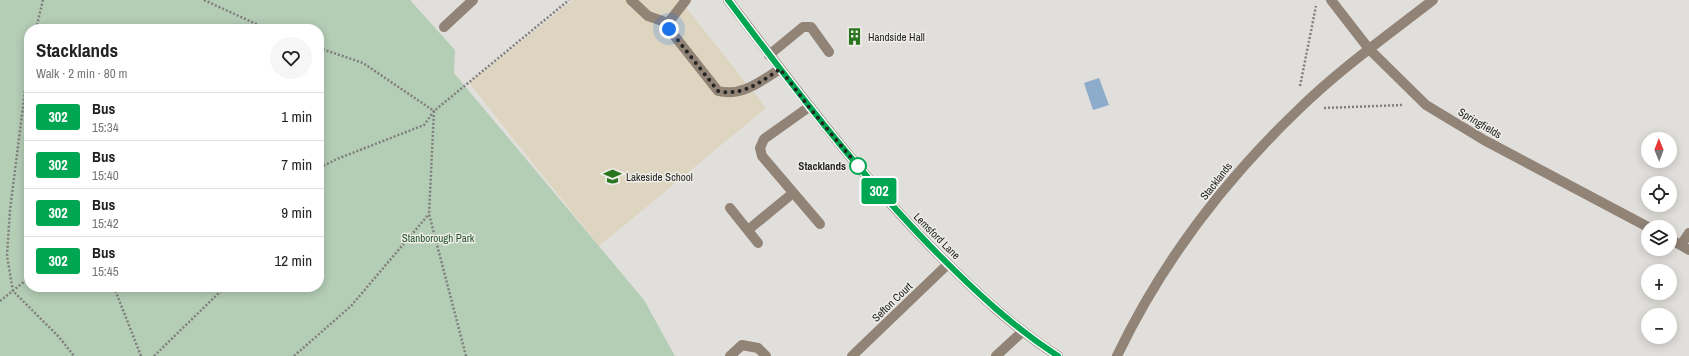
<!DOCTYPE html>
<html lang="en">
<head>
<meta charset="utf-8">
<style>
  body { margin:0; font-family:"Archivo Narrow",sans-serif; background:#f6f6f6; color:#222; height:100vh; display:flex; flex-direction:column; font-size:15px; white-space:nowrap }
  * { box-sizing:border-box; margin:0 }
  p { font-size:13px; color:#767676 }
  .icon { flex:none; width:22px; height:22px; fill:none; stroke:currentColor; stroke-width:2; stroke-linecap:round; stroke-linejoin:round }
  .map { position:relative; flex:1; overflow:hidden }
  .details { position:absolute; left:24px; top:24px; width:300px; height:268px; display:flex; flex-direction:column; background:#fff; border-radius:16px; box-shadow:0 2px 10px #0003 }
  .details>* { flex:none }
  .badge { padding:0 8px; border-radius:3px; font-size:14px; line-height:26px }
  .needle { width:26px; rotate:359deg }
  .buttons { position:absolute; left:1641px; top:132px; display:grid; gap:8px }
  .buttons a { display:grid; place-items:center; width:36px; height:36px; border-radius:50%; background:#fff; box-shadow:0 2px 10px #0003; font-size:20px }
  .you { position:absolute; width:20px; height:20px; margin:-10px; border:3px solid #fff; border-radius:50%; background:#1a73e8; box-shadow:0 0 0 6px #1a73e833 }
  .map>.badge { position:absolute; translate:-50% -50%; box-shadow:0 0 0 2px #fff }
  .round { display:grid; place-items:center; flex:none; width:42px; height:42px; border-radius:21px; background:#f6f6f6 }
  .head { display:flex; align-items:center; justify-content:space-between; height:68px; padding:0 12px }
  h1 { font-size:19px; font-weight:700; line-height:30px }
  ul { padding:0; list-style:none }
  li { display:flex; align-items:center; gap:12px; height:48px; padding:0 12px; border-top:1px solid #e0e0e0 }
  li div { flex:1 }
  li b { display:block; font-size:15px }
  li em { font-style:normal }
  li .badge { min-width:44px; font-weight:700; text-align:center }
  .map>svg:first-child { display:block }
  .education { fill:#ded5c0 }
  .green { fill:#b4cdb5; fill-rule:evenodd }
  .water { fill:#8dabcb }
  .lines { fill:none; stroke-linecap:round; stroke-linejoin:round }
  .path { stroke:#807f7d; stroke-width:2.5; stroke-dasharray:2 2; stroke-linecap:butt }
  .minor { stroke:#928377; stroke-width:10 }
  .line-casing { stroke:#fff; stroke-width:9 }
  .line { stroke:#00a651; stroke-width:6 }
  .walk { stroke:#252523; stroke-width:4; stroke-dasharray:0 7.2 }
  .stop-dot { fill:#fff; stroke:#00a651; stroke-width:2 }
  .labels { text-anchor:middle; stroke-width:3; stroke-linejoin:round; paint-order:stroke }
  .poi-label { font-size:11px; fill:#252523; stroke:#eeede8; text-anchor:start }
  .street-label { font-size:11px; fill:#252523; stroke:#eeede8 }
  .stop-label { font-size:11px; font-weight:bold; fill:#252523; stroke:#eeede8; text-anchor:end }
  .park-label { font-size:11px; fill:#28582d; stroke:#eeede8 }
</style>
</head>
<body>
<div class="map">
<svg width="1689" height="356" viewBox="0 0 1689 356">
  <rect width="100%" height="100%" fill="#e1dfdb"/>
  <path class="education" d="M573,0H680L766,108L599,246L469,83Z"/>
  <path class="green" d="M0,0H410L455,50L454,73L644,300L675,356H0ZM29,29H319V287H29Z"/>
  <path class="water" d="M1099,78L1109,105L1093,110L1084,83Z"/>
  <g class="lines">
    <path class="path" d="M204,0L267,29
      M36,29L43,0
      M319,48L363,63L434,111L424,125L337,159L319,168
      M29,59L10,210L7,256L13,291L59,337L74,356
      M1300,86L1316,6
      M1324,108L1403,105
      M114,287L141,356
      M0,301L29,278
      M154,356L225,287
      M294,356L351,306L429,214
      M466,356L429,214L434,111L569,0"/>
    <path class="minor" d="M631,0L648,16L668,23
      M686,0L668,23L669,29L718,91C742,97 761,81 780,69
      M728,0C795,88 862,178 940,256C977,293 1014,328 1058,356
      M1331,0L1369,49L1426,105L1484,140L1648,227
      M444,27L473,0
      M769,55L803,27H811L829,52
      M809,107L764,139L760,148L762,156L820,224
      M730,208L758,243
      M748,230L793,193
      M1670,239L1689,250
      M1681,245L1689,233
      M730,356L742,345L758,348L766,356
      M852,356L948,264
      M996,356L1022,332
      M1117,356C1161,264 1224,181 1297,111C1337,71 1388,35 1433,0"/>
  </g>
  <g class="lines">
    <defs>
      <path id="line" d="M728,0C794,88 861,176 938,254C976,292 1013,327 1058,356"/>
    </defs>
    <use href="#line" class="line-casing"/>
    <use href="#line" class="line"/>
    <path class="walk" d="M669,29L718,91C742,97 762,81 780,69L809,107L858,166"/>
  </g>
  <defs>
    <symbol id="building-bare" viewBox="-9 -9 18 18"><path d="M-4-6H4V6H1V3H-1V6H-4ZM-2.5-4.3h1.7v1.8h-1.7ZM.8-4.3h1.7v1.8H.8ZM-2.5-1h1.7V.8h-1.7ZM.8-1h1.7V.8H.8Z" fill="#29761e" stroke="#eeede8" stroke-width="2.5" paint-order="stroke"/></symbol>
    <symbol id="school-bare" viewBox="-9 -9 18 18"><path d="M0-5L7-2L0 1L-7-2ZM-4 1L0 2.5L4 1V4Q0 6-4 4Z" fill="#29761e" stroke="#eeede8" stroke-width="2.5" paint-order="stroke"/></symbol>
  </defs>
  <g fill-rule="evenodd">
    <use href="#building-bare" x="842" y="24" width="25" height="25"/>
    <use href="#school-bare" x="600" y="164" width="25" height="25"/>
  </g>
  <circle class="stop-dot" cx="858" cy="166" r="8"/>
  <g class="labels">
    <g class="poi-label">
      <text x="868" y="41">Handside Hall</text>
      <text x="626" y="181">Lakeside School</text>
    </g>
    <g class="street-label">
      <text transform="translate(1480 123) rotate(31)" y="4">Springfields</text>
      <text transform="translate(1216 181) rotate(-52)" y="4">Stacklands</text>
      <text transform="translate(937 236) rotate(45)" y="4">Lemsford Lane</text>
      <text transform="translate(892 302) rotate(-44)" y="4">Sefton Court</text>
    </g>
    <g class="stop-label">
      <text x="846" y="170">Stacklands</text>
    </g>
    <g class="park-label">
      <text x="438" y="242">Stanborough Park</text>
    </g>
  </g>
</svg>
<div class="buttons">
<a><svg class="needle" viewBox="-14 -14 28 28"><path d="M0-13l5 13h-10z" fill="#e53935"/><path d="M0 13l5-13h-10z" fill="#767676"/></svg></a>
<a><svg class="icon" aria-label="locate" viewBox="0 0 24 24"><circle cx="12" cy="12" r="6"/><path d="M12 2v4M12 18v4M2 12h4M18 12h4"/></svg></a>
<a><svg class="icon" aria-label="layers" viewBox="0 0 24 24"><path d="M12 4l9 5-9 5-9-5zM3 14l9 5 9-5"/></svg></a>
<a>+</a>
<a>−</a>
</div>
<div class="you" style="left:669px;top:29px"></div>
<b class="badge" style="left:879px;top:191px;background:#00a651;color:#fff">302</b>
<section class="details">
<div class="head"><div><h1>Stacklands</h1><p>Walk · 2 min · 80 m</p></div><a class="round"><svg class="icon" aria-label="heart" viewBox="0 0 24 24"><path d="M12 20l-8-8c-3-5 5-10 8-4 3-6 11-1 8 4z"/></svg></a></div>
<ul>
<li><span class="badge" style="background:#00a651;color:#fff">302</span><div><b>Bus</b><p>15:34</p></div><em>1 min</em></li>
<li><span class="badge" style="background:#00a651;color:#fff">302</span><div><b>Bus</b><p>15:40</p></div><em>7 min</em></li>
<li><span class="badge" style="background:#00a651;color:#fff">302</span><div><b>Bus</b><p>15:42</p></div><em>9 min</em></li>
<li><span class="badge" style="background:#00a651;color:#fff">302</span><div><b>Bus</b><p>15:45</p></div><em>12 min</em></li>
</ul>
</section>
</div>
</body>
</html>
